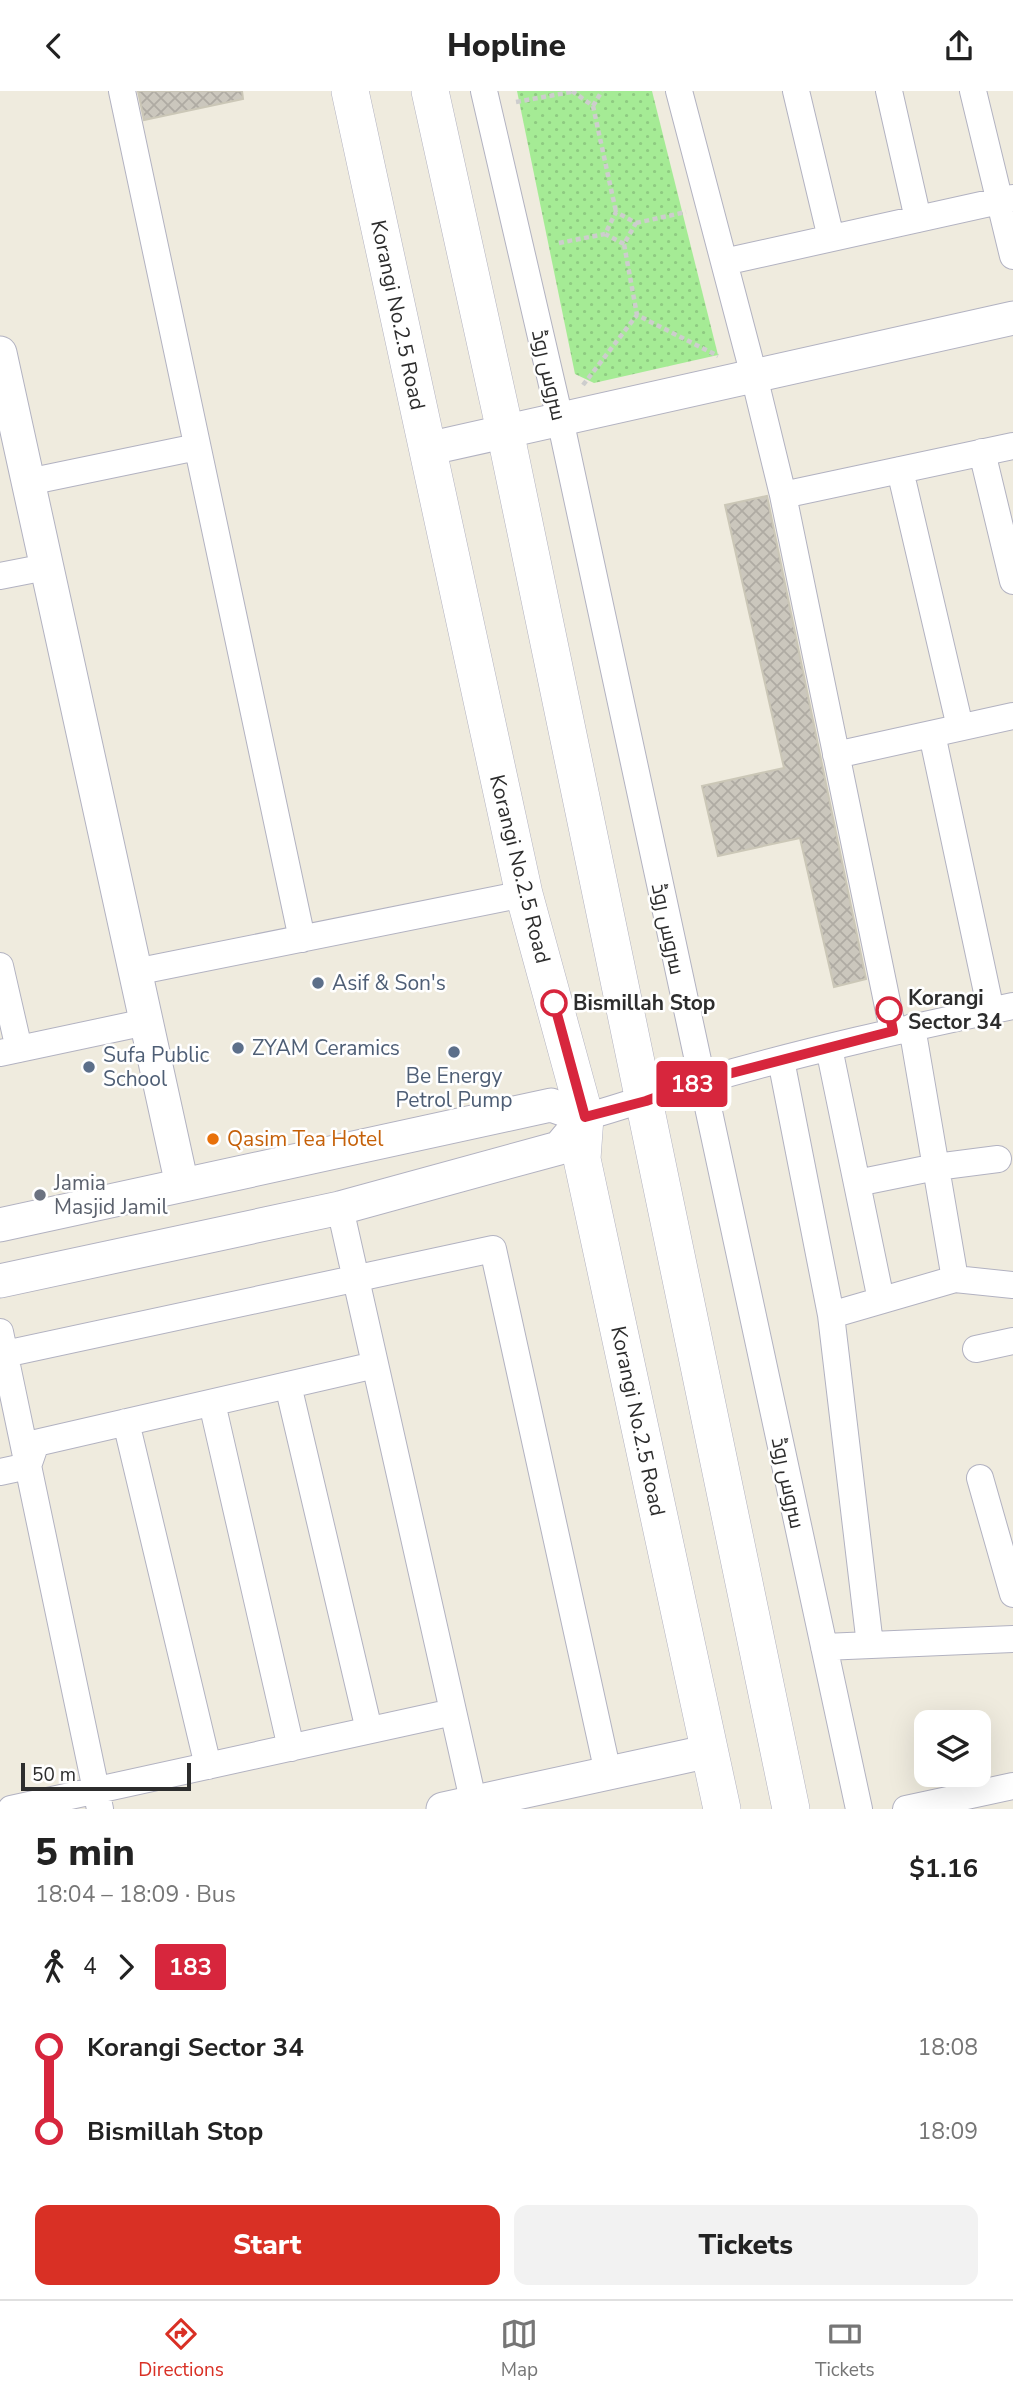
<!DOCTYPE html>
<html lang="en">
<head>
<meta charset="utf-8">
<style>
  body { margin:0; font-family:"Nunito Sans",Cairo,sans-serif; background:#f2f2f2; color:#222; height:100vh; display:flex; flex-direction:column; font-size:26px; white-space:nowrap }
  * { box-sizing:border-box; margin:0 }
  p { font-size:23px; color:#767676 }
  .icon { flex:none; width:38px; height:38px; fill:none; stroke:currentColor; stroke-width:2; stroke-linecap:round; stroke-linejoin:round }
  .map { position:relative; height:1718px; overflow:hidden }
  .details { display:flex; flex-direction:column; background:#fff; flex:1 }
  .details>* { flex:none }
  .badge { padding:0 14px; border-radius:5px; font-size:24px; line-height:46px }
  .controls { position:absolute; left:914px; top:1619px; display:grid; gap:14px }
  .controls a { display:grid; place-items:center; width:77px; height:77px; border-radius:14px; background:#fff; box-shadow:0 7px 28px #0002; font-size:35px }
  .scale { position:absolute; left:21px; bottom:18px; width:170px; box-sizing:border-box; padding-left:7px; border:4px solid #2d2d2d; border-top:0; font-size:19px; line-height:24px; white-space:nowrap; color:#2d2d2d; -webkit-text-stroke:5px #fff; paint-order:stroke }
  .map>.badge { position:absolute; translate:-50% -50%; box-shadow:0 0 0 4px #fff }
  .legs { display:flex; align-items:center; gap:10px; height:77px; padding:0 35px; font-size:23px }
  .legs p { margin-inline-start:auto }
  .head { display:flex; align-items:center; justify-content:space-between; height:119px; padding:0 35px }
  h1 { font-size:38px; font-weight:800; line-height:52px }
  .primary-button { display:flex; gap:14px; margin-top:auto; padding:14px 35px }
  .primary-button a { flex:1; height:80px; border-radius:14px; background:#d93025; color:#fff; font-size:28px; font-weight:800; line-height:80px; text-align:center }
  .primary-button a+a { background:#f2f2f2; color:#222 }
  ul { padding:0 35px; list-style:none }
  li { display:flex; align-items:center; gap:24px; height:84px; font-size:26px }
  li i { display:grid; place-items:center; width:10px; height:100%; margin:0 9px; background:currentColor }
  li i::after { content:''; width:18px; height:18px; margin:-9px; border:5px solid; border-radius:50%; background:#fff }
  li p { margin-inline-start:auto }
  li:first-child i { background:linear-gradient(#0000 50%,currentColor 0) }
  li:last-child i { background:linear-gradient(currentColor 50%,#0000 0) }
  header { display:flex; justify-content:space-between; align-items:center; height:91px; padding:0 35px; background:#fff; font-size:32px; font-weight:800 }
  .dock { display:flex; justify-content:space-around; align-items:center; height:98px; border-top:2px solid #e0e0e0; background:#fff; font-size:19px; color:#767676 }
  .dock a { display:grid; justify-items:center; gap:4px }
  .dock .on { color:#d93025 }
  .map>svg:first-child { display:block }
  .grass { fill:url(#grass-dots) }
  .building { fill:url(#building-cross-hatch); stroke:#cbc7b7; stroke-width:2 }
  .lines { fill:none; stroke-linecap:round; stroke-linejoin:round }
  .minor-casing { stroke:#b2b2c1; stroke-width:28 }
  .tertiary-casing { stroke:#b2b2c1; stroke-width:35 }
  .secondary-casing { stroke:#b2b2c1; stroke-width:38 }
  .path { stroke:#cdcdcd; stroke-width:4.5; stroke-dasharray:5 3.5; stroke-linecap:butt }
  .minor { stroke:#fff; stroke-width:26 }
  .tertiary { stroke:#fff; stroke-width:33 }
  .secondary { stroke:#fff; stroke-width:37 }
  .line-1-casing { stroke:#fff; stroke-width:16 }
  .line-1 { stroke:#d7263d; stroke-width:10 }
  .service-dot { fill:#5c6f8a; stroke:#fff; stroke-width:2.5 }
  .stop-1-dot { fill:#fff; stroke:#d7263d; stroke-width:3.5 }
  .food-dot { fill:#e8710a; stroke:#fff; stroke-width:2.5 }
  .worship-dot { fill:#6b7280; stroke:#fff; stroke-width:2.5 }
  .labels { text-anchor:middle; stroke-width:5; stroke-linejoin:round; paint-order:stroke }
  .street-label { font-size:21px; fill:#2d2d2d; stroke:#fff }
  .service-label { font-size:21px; fill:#4e5e75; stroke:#fff; text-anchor:start }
  .stop-label { font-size:21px; font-weight:bold; fill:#2d2d2d; stroke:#fff; text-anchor:start }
  .food-label { font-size:21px; fill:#c56008; stroke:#fff; text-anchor:start }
  .worship-label { font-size:21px; fill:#5b616d; stroke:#fff; text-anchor:start }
</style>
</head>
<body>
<header><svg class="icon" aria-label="back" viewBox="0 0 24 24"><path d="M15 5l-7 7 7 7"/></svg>Hopline<svg class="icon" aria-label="share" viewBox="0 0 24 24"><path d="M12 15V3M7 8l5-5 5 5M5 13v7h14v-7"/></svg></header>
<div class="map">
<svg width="1013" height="1718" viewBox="0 0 1013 1718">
  <defs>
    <pattern id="grass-dots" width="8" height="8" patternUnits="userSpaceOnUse" patternTransform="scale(1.75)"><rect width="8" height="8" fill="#a5eb95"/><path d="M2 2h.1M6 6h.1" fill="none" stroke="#8eca81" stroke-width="1.8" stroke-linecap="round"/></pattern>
    <pattern id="building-cross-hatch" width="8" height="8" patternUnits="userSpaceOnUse" patternTransform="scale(1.75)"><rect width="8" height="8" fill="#cbc7bd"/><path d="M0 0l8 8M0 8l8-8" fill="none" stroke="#afaba3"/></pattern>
  </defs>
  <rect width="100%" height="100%" fill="#efebde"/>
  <path class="grass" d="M517,0H652L718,264L594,292L575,283Z"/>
  <path class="building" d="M138,0H242L243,8L144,29Z
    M767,405L866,888L834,896L800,747L718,765L702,695L784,677L725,414Z"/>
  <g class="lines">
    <defs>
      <path id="minor" d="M122,0L302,848
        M484,0L560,328L859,1718
        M679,0L754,285L783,404L893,940
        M796,0L831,147
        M889,0L918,128
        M973,0L1013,165
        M724,171L1013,107
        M982,361L1013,490
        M900,379L960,636
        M28,391L197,356
        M783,404L1013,355
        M0,485L46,476
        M932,643L991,920
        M836,664L1013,625
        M0,875L19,958
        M135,881L524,803
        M912,936L955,1188
        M829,957L881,1209
        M0,962L146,931
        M781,969L831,1224L870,1554
        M585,1026C625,1015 663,1001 702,990C805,960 909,937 1013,915
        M857,1092L936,1076L998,1068
        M340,1117L475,1718
        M831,1224L955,1188L1013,1194
        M0,1241L100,1718
        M976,1258L1013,1250
        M0,1264L493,1158L608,1682
        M288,1294L369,1639
        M212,1312L291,1657
        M126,1331L208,1675
        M0,1381L28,1375L36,1352L375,1274
        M980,1387L1013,1503
        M824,1556L1013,1548
        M11,1718L453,1621
        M906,1718L1013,1695"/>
      <path id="tertiary" d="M0,262L182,1094
        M427,358L1013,227
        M0,1134L551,1014L585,1026L559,1057L340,1117L0,1190
        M443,1718L710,1660"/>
      <path id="secondary" d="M350,0L524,803L585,1026L582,1068L722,1718
        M430,0L505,340L791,1718"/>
    </defs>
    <use href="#minor" class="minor-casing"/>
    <use href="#tertiary" class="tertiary-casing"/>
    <use href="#secondary" class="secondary-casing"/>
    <path class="path" d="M572,0L593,15L616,121
      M516,11L571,1
      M593,15L602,0
      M636,132L686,121
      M559,152L605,143
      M624,153L605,143L616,121L636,132L624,153L637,224
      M583,294L637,224L718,265"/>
    <use href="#minor" class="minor"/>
    <use href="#tertiary" class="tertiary"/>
    <use href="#secondary" class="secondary"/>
  </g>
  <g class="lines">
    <defs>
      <path id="line-1" d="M554,912L585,1026L646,1010L701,990L893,940L889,919"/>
    </defs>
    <use href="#line-1" class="line-1-casing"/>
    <use href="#line-1" class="line-1"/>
  </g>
  <g class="service-dot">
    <circle cx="318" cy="892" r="7"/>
    <circle cx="238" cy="957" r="7"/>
    <circle cx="454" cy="961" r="7"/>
    <circle cx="89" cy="976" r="7"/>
  </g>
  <g class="stop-1-dot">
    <circle cx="554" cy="912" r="12"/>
    <circle cx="889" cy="919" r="12"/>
  </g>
  <circle class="food-dot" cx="213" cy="1048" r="7"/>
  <circle class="worship-dot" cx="40" cy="1104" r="7"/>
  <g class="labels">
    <g class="street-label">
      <text transform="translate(398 224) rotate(78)" y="7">Korangi No.2.5 Road</text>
      <text transform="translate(549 284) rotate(77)" y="7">سروس روڈ</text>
      <text transform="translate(520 778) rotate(76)" y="7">Korangi No.2.5 Road</text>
      <text transform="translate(668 838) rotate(78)" y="7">سروس روڈ</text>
      <text transform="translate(638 1330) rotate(78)" y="7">Korangi No.2.5 Road</text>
      <text transform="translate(788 1392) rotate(78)" y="7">سروس روڈ</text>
    </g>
    <g class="service-label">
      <text x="332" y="899">Asif &amp; Son's</text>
      <text x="252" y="964">ZYAM Ceramics</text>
      <text x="103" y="971">Sufa Public<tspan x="103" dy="24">School</tspan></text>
      <text x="454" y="992" text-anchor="middle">Be Energy<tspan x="454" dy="24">Petrol Pump</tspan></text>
    </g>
    <g class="stop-label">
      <text x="908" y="914">Korangi<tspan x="908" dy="24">Sector 34</tspan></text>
      <text x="573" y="919">Bismillah Stop</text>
    </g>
    <g class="food-label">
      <text x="227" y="1055">Qasim Tea Hotel</text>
    </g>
    <g class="worship-label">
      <text x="54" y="1099">Jamia<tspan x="54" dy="24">Masjid Jamil</tspan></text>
    </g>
  </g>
</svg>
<div class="controls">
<a><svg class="icon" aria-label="layers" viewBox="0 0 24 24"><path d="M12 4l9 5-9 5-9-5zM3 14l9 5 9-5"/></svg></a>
</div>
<div class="scale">50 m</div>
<b class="badge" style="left:692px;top:993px;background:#d7263d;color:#fff">183</b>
</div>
<section class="details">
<div class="head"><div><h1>5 min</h1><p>18:04 – 18:09 · Bus</p></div><b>$1.16</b></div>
<div class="legs"><svg class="icon" aria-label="walk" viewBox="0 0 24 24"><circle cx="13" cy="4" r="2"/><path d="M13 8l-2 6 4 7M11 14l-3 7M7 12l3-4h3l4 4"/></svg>4<svg class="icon" aria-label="forward" viewBox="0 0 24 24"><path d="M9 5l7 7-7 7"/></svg><b class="badge" style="background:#d7263d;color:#fff">183</b></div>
<ul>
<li><i style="color:#d7263d"></i><b>Korangi Sector 34</b><p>18:08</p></li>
<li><i style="color:#d7263d"></i><b>Bismillah Stop</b><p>18:09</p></li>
</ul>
<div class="primary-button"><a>Start</a><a>Tickets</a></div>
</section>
<nav class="dock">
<a class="on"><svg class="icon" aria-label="directions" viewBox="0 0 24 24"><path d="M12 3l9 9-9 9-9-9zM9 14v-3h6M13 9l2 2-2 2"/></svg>Directions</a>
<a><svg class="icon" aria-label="map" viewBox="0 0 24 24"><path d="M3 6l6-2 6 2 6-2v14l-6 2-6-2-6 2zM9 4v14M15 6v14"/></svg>Map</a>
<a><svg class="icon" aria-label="tickets" viewBox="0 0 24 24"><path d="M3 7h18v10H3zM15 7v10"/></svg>Tickets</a>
</nav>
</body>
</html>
